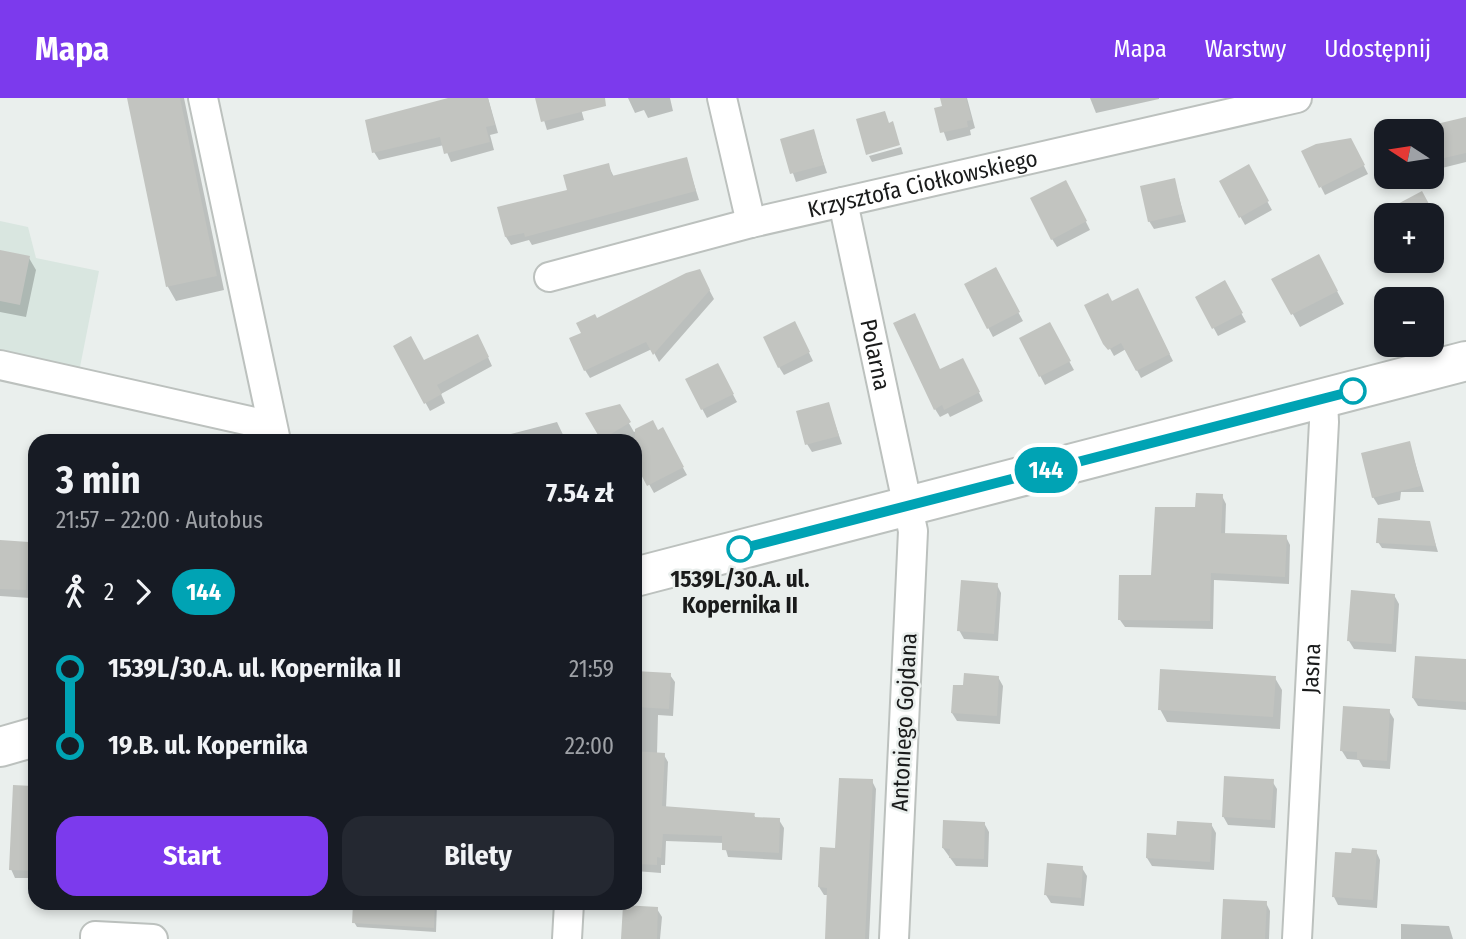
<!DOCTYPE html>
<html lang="pl">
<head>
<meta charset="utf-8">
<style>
  body { margin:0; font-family:"Fira Sans Condensed",sans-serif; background:#242831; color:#f1f3f6; height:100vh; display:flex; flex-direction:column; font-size:26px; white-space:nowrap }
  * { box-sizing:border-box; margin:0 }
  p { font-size:23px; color:#9ea1a6 }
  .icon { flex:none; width:38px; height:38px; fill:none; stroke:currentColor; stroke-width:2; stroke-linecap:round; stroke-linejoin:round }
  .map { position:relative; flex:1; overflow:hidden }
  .details { position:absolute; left:28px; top:336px; width:614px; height:476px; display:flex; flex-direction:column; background:#171b24; border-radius:21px; box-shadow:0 4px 10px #0003 }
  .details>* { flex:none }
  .badge { padding:0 14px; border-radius:23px; font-size:24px; line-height:46px }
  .needle { width:46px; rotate:282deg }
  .fabs { position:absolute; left:1374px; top:21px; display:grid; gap:14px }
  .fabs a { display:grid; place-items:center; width:70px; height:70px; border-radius:14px; background:#171b24; box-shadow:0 4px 10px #0003; font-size:35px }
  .map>.badge { position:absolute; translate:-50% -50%; box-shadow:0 0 0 4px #fff }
  .legs { display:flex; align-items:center; gap:10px; height:77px; padding:0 28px; font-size:23px }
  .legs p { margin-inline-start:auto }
  .headline { display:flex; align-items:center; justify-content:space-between; height:119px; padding:0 28px }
  h1 { font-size:38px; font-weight:700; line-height:52px }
  .primary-button { display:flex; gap:14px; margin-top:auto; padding:14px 28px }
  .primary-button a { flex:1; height:80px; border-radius:21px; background:#7c3aed; color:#fff; font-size:28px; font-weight:700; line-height:80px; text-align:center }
  .primary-button a+a { background:#242831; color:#f1f3f6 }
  ul { padding:0 28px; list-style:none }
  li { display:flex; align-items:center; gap:24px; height:77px; font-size:26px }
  li i { display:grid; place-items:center; width:10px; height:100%; margin:0 9px; background:currentColor }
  li i::after { content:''; width:18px; height:18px; margin:-9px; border:5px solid; border-radius:50%; background:#171b24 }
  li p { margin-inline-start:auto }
  li:first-child i { background:linear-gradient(#0000 50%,currentColor 0) }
  li:last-child i { background:linear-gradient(currentColor 50%,#0000 0) }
  header { display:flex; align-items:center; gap:42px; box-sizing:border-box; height:98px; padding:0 35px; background:#7c3aed; color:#fff }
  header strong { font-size:33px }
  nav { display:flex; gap:38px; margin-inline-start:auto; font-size:24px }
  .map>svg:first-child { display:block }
  .built { fill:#d9e6e0 }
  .shadow { fill:#0003 }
  .building { fill:#c2c4c0 }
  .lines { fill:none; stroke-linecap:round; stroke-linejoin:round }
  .street-casing { stroke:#bcc1be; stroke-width:32 }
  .secondary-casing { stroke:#bcc1be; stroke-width:42 }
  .street { stroke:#fff; stroke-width:28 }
  .secondary { stroke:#fff; stroke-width:38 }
  .line-1-casing { stroke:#fff; stroke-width:16 }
  .line-1 { stroke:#00a3b4; stroke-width:10 }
  .stop-1-dot { fill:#fff; stroke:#00a3b4; stroke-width:3.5 }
  .labels { text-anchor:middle; stroke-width:5; stroke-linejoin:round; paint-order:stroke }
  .street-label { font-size:23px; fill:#1a1b1b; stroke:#eaefed }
  .stop-label { font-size:23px; font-weight:bold; fill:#1a1b1b; stroke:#eaefed }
</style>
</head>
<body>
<header>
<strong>Mapa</strong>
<nav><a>Mapa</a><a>Warstwy</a><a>Udostępnij</a></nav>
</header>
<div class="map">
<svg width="1466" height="841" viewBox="0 0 1466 841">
  <rect width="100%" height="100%" fill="#eaefed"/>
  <path class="built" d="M0,123L28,129L36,160L99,173L79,274L0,257Z"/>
  <path class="shadow" d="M129,0H184L224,192L176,203L168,189Z
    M451,0H488L498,35L490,37L494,52L451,64L444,47L379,62L374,54Z
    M537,0H578L584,22L547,32Z
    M628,0H670L673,13L648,20L644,12L635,15Z
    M942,0H967L975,30L970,32L971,37L947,43L936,12L944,10Z
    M1090,0H1159V1L1096,15Z
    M1466,21V64L1442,70L1430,29Z
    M813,33L827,75L796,84L782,43Z
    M901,49L903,56L872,64L869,58Z
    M1355,50L1368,76L1325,97L1321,89Z
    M686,61L699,102L532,147L529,142L511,147L506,139L499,110L569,93L608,67L614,79Z
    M1248,69L1272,112L1245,127L1221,84Z
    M1174,82L1186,124L1154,131L1149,123Z
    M1070,92L1090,132L1057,149L1052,141Z
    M1422,95L1443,134L1432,140V117H1386V130L1379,118Z
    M0,153L29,160L36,172L26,219L0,214Z
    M1325,171L1344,206L1300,229L1274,182Z
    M995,172L1023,223L993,239L966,187Z
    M704,182L714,201L659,264L652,251L590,280L585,272L583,235L597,223Z
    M1224,184L1246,224L1218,238L1197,199Z
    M1141,200L1173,263L1141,280L1126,251L1114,258L1086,208Z
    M1049,227L1074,272L1045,287L1021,241Z
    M799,234L813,263L784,277L779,269Z
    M482,246L492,268L441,296L445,305L430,313L395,249L423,264Z
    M967,270L983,303L950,319L948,315L940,319L935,311L940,273Z
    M722,276L737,304L707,320L687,282Z
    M828,306L842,346L812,354L807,346Z
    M619,308L634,334L652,324L658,334L662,332L687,377L654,395L635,361V343H626L624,339L603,343L588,316Z
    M557,324L565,341L561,343H501L499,339Z
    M1409,345L1424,394H1401L1400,402L1378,407L1373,399Z
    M1222,398L1226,406L1225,437L1286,439L1290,447L1289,486L1214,482L1213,531L1125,529L1120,522L1153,479L1197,411Z
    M1429,425L1438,454L1382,450L1378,444Z
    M0,444L28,445L32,454L30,500L0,498Z
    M997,487L1001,495L998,543L964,541L959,532Z
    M1394,497L1399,506L1396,554L1354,551L1349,543Z
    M1466,564V612L1418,608L1413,600Z
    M670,577L675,584L673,618L658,617L657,656L664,657L668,664L666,710L754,717L756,721L779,722L784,730L782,762L728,759L724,745L666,743L665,767H661V775L635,773V590Z
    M998,579L1003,588L1000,626L957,623L952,615L965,589Z
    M1275,580L1282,592L1280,631L1167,624L1160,611Z
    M1389,613L1394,621L1390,671L1363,669L1359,662L1347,661L1342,653Z
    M872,683L876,691L869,841H826L829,797H824L819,789Z
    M1272,683L1277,691L1275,730L1228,727L1223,718Z
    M32,690L35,696V780H15L11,771Z
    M984,725L989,734L988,769L956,768L943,750Z
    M1211,726L1216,735L1214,772L1152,768L1147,760Z
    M1376,753L1380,762L1377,810L1338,807L1334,799L1353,756Z
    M1082,770L1087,778L1084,808L1051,805L1046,797Z
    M348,805H437L436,834L357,829L354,824L355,805Z
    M1266,805L1270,813L1269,841H1223Z
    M657,811L662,819L660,841H622Z
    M1401,826L1449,828L1453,841H1401Z"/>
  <path class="building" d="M127,0H180L217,178L166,189Z
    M448,0H488L495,27L486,29L490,44L444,56L440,39L372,55L365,22Z
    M535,0H605L606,8L541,24Z
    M940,0H966L972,22L967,23L968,29L940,35L934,10L942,8Z
    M885,13L889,25L893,23L900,47L866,57L856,21Z
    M1466,19V55L1436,62L1432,33L1428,28Z
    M814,31L824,67L790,76L780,41Z
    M1351,40L1365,67L1319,90L1301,53L1316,46Z
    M687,59L696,93L525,139L524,135L505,139L497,109L567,92L563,77L609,65L612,78Z
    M1249,66L1269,103L1239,120L1219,83Z
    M1175,80L1183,116L1148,124L1140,88Z
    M1066,82L1087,123L1051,142L1030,100Z
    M1422,93L1435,117H1377Z
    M0,152L30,158L20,207L0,203Z
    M1319,156L1338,193L1291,217L1271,181Z
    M996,169L1020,214L987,231L964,186Z
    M700,171L710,192L653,257L646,244L584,273L569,240L581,235L576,225L595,216L597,220L686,175Z
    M1225,182L1243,215L1212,231L1195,199Z
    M1138,190L1170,256L1136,273L1121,245L1108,252L1103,246L1084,207L1108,195L1112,203Z
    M915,215L940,271L963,260L980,294L944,312L942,307L934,312L893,225Z
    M795,223L810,254L778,270L763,239Z
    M1050,224L1071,263L1039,279L1019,240Z
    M478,236L489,259L437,287L442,296L424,306L393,248L411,238L424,262Z
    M718,265L734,296L701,312L685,281Z
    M829,304L839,338L805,347L796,313Z
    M620,306L631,324L601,342L585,315Z
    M653,322L658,332L663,329L684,369L647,388L635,365V331Z
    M1410,343L1421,388L1372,400L1361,355Z
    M1196,395L1223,396L1221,435L1287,437L1285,479L1211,475L1210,523L1118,522L1119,477H1151L1155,409H1195Z
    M1378,420L1430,423L1436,448L1376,445Z
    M0,442L29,444L26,492L0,491Z
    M961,482L998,485L994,536L957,533Z
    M1351,492L1395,496L1392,546L1347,543Z
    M1415,558L1466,561V604L1412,600Z
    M1160,571L1276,578L1273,619L1158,612Z
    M635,573L671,575L669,611L635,609Z
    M964,575L999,578L997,618L951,615L953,587H963Z
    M1343,608L1390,611L1387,663L1357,661V654L1340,653Z
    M635,653L665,655L662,708L755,715L754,719L780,720L779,755L722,752V738L663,736L661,760L657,759V767L635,766Z
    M1224,678L1274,681L1271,722L1222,719Z
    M839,680L873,681L865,841H825L827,790L818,789L820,749L835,750Z
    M13,687L33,688L31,738H35V773L9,772Z
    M943,722L985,724L984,761L949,760L950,751L942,750Z
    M1177,723L1212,725L1210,764L1146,760L1147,735L1176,737Z
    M1352,750L1377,752L1373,802L1332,799L1335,754L1351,755Z
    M1047,765L1083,768L1081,800L1044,797Z
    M1223,801L1267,803L1265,841H1221Z
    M353,805H435L434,830L352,825Z
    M623,807L658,809L657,841H621Z"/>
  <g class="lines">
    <defs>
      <g id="street">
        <path d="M203,0L276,343"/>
        <path d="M722,0L751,125"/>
        <path id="s1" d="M843,104L913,433L894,841"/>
        <path id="s2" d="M549,179L751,125L1297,0"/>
        <path d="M0,267L272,328"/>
        <path d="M95,841V838L153,841"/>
        <path d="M567,841L569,805"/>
        <path id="s3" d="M1297,841L1324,324L1323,301"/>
      </g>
      <path id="secondary" d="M635,479L1466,263
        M0,649L35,639"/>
    </defs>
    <use href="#street" class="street-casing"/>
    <use href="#secondary" class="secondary-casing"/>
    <use href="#street" class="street"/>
    <use href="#secondary" class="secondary"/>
  </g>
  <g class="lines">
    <defs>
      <path id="line-1" d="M740,451L1353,293"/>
    </defs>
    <use href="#line-1" class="line-1-casing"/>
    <use href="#line-1" class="line-1"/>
  </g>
  <g class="stop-1-dot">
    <circle cx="1353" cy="293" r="12"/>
    <circle cx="740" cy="451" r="12"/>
  </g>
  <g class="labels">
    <g class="street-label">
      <text dy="8" stroke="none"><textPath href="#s2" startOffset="385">Krzysztofa Ciołkowskiego</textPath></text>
      <text dy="8" stroke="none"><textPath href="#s1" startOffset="156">Polarna</textPath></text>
      <text dy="8" stroke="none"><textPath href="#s3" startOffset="271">Jasna</textPath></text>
      <text transform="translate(904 624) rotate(-87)" y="8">Antoniego Gojdana</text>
    </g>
    <g class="stop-label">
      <text x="740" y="489">1539L/30.A. ul.<tspan x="740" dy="26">Kopernika II</tspan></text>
    </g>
  </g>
</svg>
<div class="fabs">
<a><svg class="needle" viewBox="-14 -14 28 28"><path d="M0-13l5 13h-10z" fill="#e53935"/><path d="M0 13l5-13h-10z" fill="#9ea1a6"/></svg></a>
<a>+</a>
<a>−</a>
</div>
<b class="badge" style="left:1046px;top:372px;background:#00a3b4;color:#fff">144</b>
<section class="details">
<div class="headline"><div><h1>3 min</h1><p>21:57 – 22:00 · Autobus</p></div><b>7.54 zł</b></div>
<div class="legs"><svg class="icon" aria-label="walk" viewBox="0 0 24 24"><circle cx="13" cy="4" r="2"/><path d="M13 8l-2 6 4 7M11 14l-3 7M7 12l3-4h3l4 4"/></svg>2<svg class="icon" aria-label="forward" viewBox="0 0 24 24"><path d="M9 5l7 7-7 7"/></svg><b class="badge" style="background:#00a3b4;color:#fff">144</b></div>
<ul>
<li><i style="color:#00a3b4"></i><b>1539L/30.A. ul. Kopernika II</b><p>21:59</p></li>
<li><i style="color:#00a3b4"></i><b>19.B. ul. Kopernika</b><p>22:00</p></li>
</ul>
<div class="primary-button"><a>Start</a><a>Bilety</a></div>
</section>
</div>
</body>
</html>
